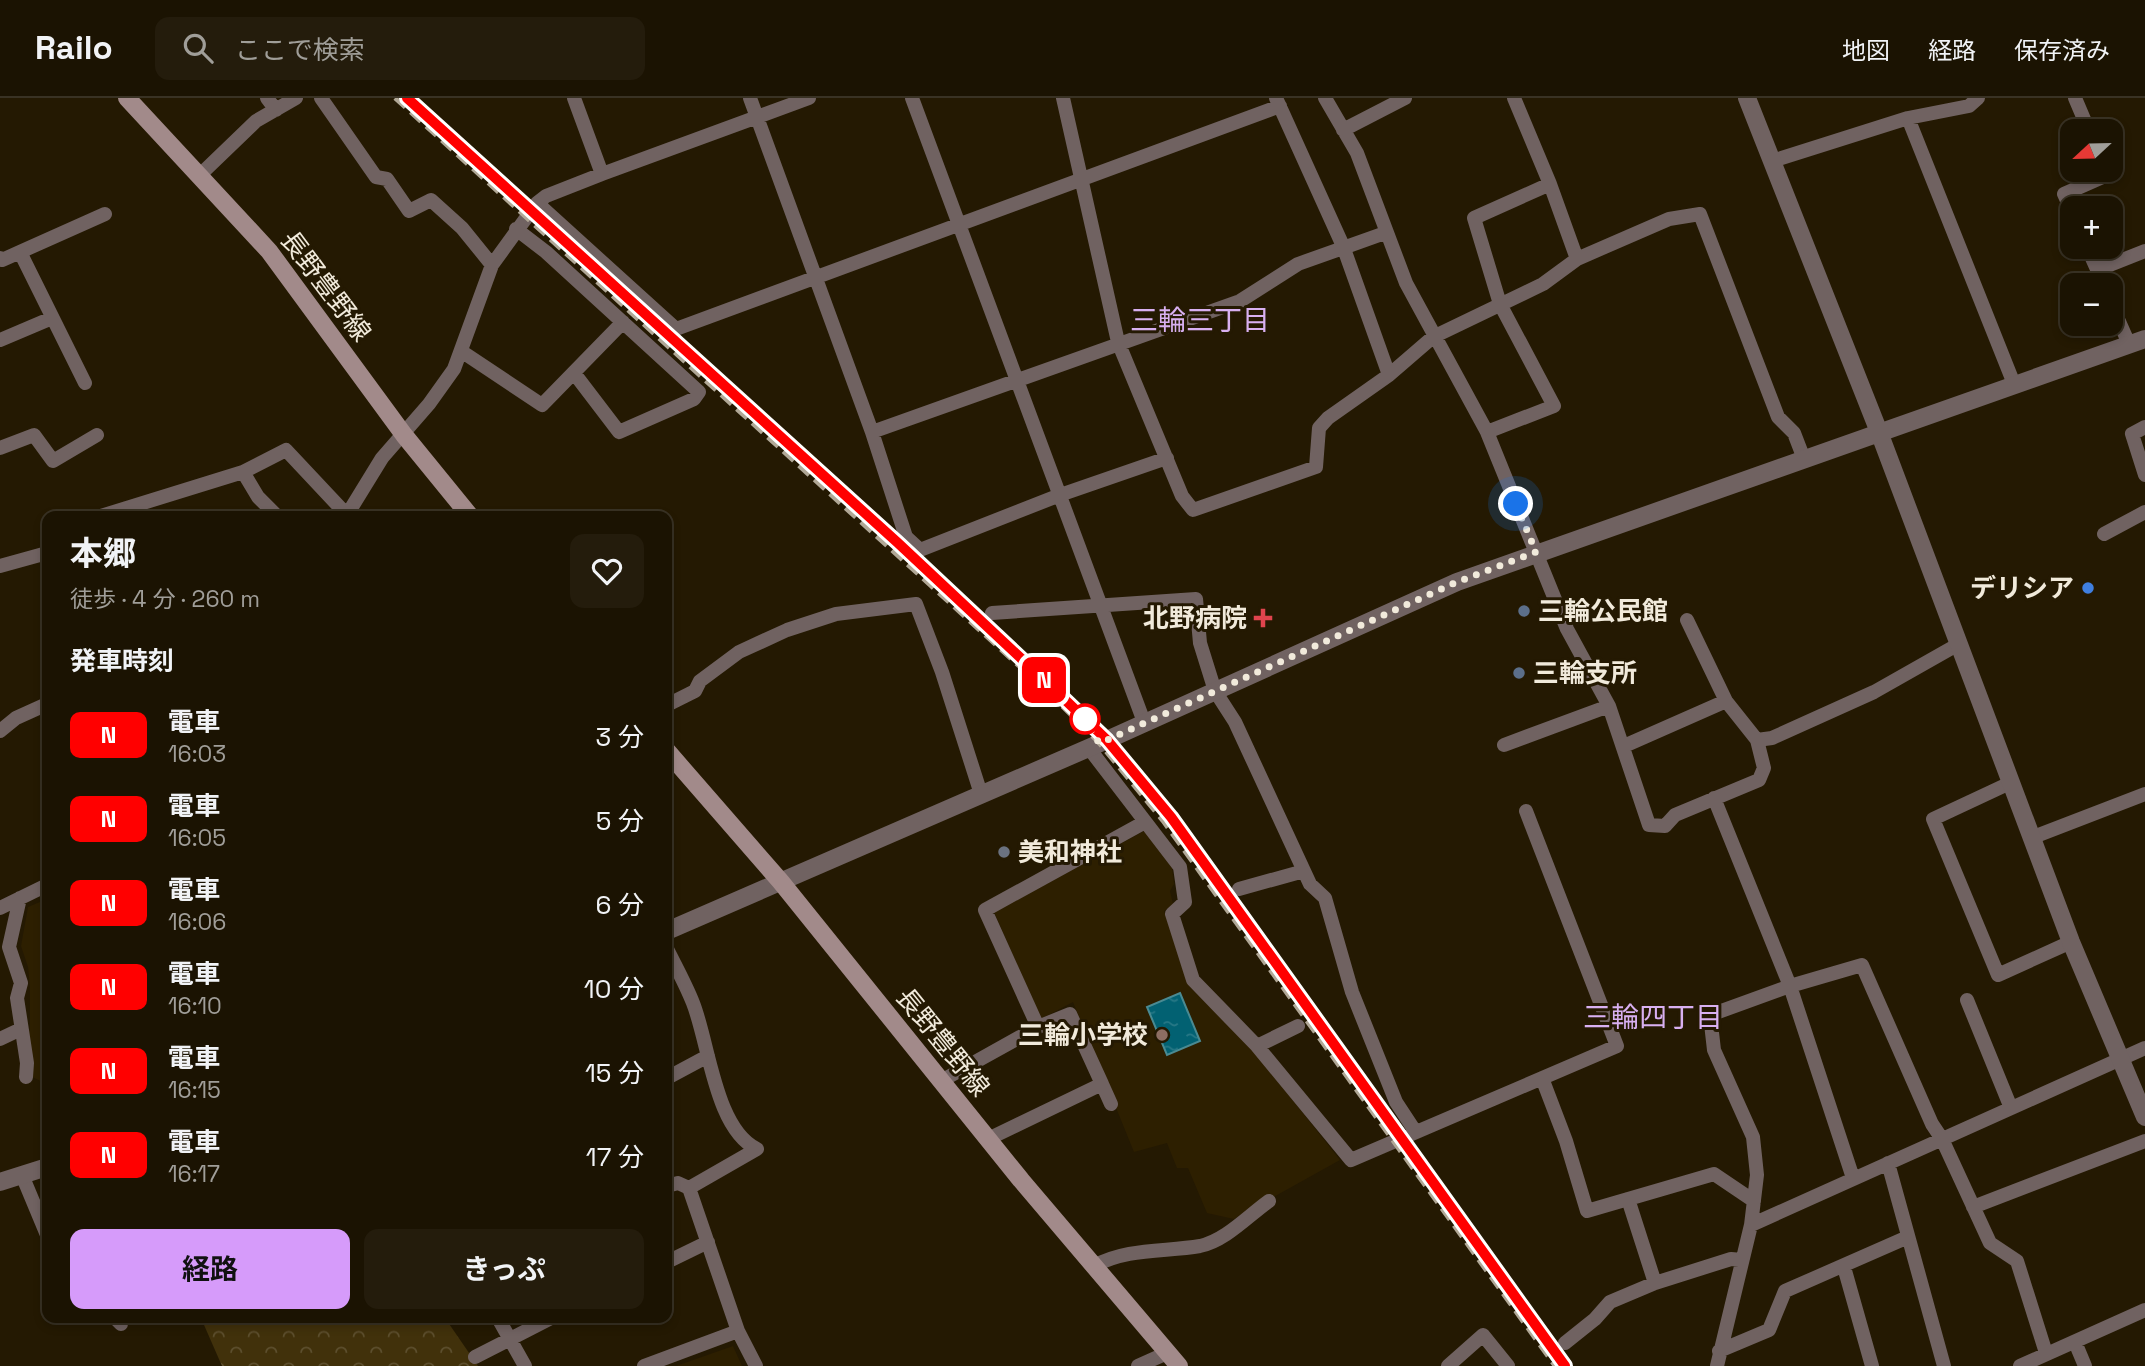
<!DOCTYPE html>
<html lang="ja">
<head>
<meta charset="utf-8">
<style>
  body { margin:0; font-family:"Space Grotesk","Noto Sans JP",sans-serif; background:#241c0c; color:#f1f3f6; height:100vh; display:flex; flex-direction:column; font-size:26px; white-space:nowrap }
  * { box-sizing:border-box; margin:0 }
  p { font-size:23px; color:#a09e99 }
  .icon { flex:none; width:38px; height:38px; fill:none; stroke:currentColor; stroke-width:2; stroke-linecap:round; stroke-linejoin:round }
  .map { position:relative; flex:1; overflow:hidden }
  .panel { position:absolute; left:42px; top:413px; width:630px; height:812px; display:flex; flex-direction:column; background:#1b1302; border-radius:14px; box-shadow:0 4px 10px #0003,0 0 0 2px #393224 }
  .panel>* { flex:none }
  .badge { padding:0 14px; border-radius:10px; font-size:24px; line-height:46px }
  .needle { width:46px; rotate:248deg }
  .controls { position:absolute; left:2060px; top:21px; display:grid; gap:14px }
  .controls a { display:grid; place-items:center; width:63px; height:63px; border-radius:14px; background:#1b1302; box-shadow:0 4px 10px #0003,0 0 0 2px #393224; font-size:35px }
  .you { position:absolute; width:35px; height:35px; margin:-18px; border:5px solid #fff; border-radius:50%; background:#1a73e8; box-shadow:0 0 0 10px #1a73e833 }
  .map>.badge { position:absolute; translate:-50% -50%; box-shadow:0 0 0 4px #fff }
  h2 { padding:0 28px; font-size:26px; line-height:63px }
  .round { display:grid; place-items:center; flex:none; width:74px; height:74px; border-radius:14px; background:#241c0c }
  .head { display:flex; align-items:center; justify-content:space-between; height:119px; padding:0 28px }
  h1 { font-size:33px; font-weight:700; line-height:52px }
  .action { display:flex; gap:14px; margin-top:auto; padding:14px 28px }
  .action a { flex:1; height:80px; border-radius:14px; background:#d69bfa; color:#111; font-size:28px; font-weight:700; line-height:80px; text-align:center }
  .action a+a { background:#241c0c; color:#f1f3f6 }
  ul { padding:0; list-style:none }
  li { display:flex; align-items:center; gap:21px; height:84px; padding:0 28px }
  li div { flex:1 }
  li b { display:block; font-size:26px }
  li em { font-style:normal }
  li .badge { min-width:77px; font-weight:700; text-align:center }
  header { display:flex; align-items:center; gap:42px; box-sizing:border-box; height:98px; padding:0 35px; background:#1b1302; border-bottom:2px solid #393224 }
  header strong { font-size:33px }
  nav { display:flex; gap:38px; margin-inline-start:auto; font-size:24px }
  .search { width:490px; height:63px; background:#241c0c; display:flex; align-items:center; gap:18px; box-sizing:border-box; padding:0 24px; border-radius:14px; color:#a09e99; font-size:26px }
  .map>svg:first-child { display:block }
  .built { fill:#2d1f00 }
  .park { fill:url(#park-crowns) }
  .water { fill:url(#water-ripples); stroke:#4a8a92; stroke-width:2 }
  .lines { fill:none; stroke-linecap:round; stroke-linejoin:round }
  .minor { stroke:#706261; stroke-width:14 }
  .tertiary { stroke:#706261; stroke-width:18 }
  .secondary { stroke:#a28a8a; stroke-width:18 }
  .rail { stroke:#b0a796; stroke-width:4.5; stroke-dasharray:14 7; stroke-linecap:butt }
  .line-casing { stroke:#fff; stroke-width:16 }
  .line { stroke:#f00; stroke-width:10 }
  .walk { stroke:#f1eadb; stroke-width:7; stroke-dasharray:0 12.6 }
  .shop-dot { fill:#3f7fe0; stroke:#241902; stroke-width:2.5 }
  .service-dot { fill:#5c6f8a; stroke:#241902; stroke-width:2.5 }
  .health-dot { fill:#e0444e; stroke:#241902; stroke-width:2.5 }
  .stop-dot { fill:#fff; stroke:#f00; stroke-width:3.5 }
  .worship-dot { fill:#6b7280; stroke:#241902; stroke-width:2.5 }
  .education-dot { fill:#8d6e63; stroke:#241902; stroke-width:2.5 }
  .labels { text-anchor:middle; stroke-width:6; stroke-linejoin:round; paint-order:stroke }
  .street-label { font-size:26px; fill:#f1eadb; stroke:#241902 }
  .poi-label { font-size:26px; font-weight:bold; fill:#f1eadb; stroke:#241902; text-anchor:end }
  .neighbourhood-label { font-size:28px; fill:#d8b0f1; stroke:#241902 }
</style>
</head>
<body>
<header>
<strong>Railo</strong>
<div class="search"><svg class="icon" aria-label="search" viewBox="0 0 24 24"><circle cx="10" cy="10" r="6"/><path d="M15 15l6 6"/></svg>ここで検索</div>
<nav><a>地図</a><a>経路</a><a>保存済み</a></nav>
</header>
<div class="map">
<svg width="2145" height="1268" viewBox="0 0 2145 1268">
  <defs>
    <pattern id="park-crowns" width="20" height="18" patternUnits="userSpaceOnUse" patternTransform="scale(1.75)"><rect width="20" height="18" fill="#41310b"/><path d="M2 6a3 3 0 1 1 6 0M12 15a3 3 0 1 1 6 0" fill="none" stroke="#5d4f2e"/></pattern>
    <pattern id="water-ripples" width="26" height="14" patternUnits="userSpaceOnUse" patternTransform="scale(1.75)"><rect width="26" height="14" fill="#026172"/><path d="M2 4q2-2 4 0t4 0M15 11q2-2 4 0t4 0" fill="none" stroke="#277886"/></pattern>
  </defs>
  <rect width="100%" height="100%" fill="#241902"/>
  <path class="built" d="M1146,732L1172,770L1174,786L1170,793L1173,806L1164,813L1190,889L1253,952L1340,1062L1234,1121L1207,1115L1188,1070H1177L1167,1045L1134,1054L1073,904L1041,921L994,814Z
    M47,801V986L30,978L25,934L30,932V890L28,869L21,848L28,809Z
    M733,1248L742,1268H676Z"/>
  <path class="park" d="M201,1220H445L478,1268H222Z"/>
  <path class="water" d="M1180,895L1200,943L1167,957L1147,909Z"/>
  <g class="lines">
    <path class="minor" d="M267,0L276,12
      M321,0L376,79L387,81L409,113L431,102L462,130L492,167
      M574,0L602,76
      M750,0L872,334L906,439L920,452L1060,397L1167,360
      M912,0L1144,624
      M1063,0L1118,244L1182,398L1193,412L1316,369L1319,330L1328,320L1389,277L1433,239L1543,186L1577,161L1669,121L1700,116L1778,319L1794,335L1804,361
      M1276,0L1343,148L1389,277
      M1325,0L1357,55L1406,185L1487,334L1567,531L1609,608L1649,727L1665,728L1675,717L1759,682L1764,670L1757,642
      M1514,0L1550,86L1577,161
      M2075,0L2089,33
      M1908,20L2014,286
      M1343,32L1405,0
      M1772,63L1908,20L1969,8L1978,0
      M201,76L256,23L296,0
      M537,105L676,231L1280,8
      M2072,114L2064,96L2107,77L2105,72
      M516,131L546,154L699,294L694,301L619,334L574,275
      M2087,149L2104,187
      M20,154L105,116
      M0,160L2,162L20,154L85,285
      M2097,172L2145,153
      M2110,203L2129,246
      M0,242L52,220
      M461,253L542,307L623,224
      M2145,329L2132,336L2145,377
      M872,334L1240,203L1298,166L1385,135
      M1487,334L1554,308L1500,206L1474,120L1550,86
      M0,350L34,337L53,363L97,337
      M243,374L258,399L277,418
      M101,418L243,374L286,352L347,417L382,360L429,306L454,271L492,167L537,105L546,98L602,76L809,0
      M2104,436L2145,414
      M0,468L47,455
      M992,515L1196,501L1200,545L1215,593L1235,624L1310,786L1325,800L1352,894L1396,1004L1415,1033
      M1687,522L1726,603L1757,642L1772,640L1874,594L1957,547
      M667,607L695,593L700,583L739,554L787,532L836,516L916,506L942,574L981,696
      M0,633L16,620L47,606
      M1504,647L1609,608
      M1624,648L1726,603
      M1088,649L1180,769L1185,804L1172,816L1193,882L1257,948L1351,1062L1617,948L1526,713
      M2010,685L1933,721L1998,877L2071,844
      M1714,700L1790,888L1853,1080
      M2031,740L2145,696
      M1239,791L1304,773
      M20,800L9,849L21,885L17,900L27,965L26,979
      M0,810L47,787
      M667,851C676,869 686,887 693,905C709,945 715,1031 757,1051
      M1967,902L2011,1010
      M1038,929L985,812L1145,724
      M0,941L21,931
      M1257,948L1298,928
      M667,980L708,958
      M1542,980L1566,1043L1587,1113L1714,1076L1754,1103
      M941,983L1038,929L1070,916L1102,986
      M988,1041L1102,986L1111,1006
      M1888,1065L1944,1268
      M22,1077L47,1137
      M667,1088L678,1085L689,1090L738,1233L756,1268
      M689,1090L757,1051
      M1628,1101L1655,1185
      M1973,1109L2145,1043
      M1751,1127L2145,950
      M667,1164L708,1144
      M1094,1168C1127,1150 1164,1154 1200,1148C1225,1143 1248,1118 1269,1103
      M1844,1169L1872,1268
      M115,1220L121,1226
      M498,1220L525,1268
      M2075,1244L2085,1268
      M1565,1245L1595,1221L1610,1204L1655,1185L1731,1161L1742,1162
      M1719,1253L1769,1232L1785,1193L1908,1139
      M475,1259L551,1220
      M644,1268L738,1233
      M1138,1268L1167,1255
      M1448,1268L1483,1237L1508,1268
      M1717,1268L1751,1127L1757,1077L1753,1039L1714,952L1710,917L1790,888L1862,867L1932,1026L1942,1041L1990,1145L2017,1163L2046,1255
      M2020,1268L2145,1212"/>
    <path class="tertiary" d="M1747,0L1879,334L2071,844L2145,1019
      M667,833L1107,642L1457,484L2145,241
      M0,1084L47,1069"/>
    <path class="secondary" d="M127,0L269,153L404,337L470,418
      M667,653L781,784L1021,1082L1179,1268"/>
    <path class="rail" d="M395,0L1053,599L1099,645L1163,723L1555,1268"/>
  </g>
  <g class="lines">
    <defs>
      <path id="line" d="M407,0L898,445L1058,595L1107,642L1171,719L1565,1268"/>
    </defs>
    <use href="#line" class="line-casing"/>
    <use href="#line" class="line"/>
    <path class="walk" d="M1085,621L1099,645L1107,642L1457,484L1536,454L1516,406"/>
  </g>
  <circle class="shop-dot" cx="2088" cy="490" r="7"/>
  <g class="service-dot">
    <circle cx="1524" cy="513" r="7"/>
    <circle cx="1519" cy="575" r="7"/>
  </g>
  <path class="health-dot" d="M1259.5 509.5h7v7h7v7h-7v7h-7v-7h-7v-7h7z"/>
  <circle class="stop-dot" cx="1085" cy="621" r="14"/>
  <circle class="worship-dot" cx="1004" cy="754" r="7"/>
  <circle class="education-dot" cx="1162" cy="937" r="7"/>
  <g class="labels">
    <g class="street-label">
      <text transform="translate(326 188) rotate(53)" y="9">長野豊野線</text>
      <text transform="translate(943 944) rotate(51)" y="9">長野豊野線</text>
    </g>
    <g class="poi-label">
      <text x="2074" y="499">デリシア</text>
      <text x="1538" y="522" text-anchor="start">三輪公民館</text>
      <text x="1247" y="529">北野病院</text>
      <text x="1533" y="584" text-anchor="start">三輪支所</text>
      <text x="1018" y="763" text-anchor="start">美和神社</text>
      <text x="1148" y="946">三輪小学校</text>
    </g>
    <g class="neighbourhood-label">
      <text x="1200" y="232">三輪三丁目</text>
      <text x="1653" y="929">三輪四丁目</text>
    </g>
  </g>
</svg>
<div class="controls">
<a><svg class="needle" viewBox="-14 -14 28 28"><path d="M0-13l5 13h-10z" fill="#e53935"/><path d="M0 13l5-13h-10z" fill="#a09e99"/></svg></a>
<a>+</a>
<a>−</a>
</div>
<div class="you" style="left:1516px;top:406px"></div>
<b class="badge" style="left:1044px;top:582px;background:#f00;color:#fff">N</b>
<section class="panel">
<div class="head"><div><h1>本郷</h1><p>徒歩 · 4 分 · 260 m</p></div><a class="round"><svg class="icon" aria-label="heart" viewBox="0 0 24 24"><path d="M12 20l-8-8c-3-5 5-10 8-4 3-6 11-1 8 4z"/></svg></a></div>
<h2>発車時刻</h2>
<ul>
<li><span class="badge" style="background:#f00;color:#fff">N</span><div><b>電車</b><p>16:03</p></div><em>3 分</em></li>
<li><span class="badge" style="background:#f00;color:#fff">N</span><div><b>電車</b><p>16:05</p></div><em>5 分</em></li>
<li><span class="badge" style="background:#f00;color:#fff">N</span><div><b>電車</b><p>16:06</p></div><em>6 分</em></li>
<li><span class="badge" style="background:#f00;color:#fff">N</span><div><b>電車</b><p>16:10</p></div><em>10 分</em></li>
<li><span class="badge" style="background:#f00;color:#fff">N</span><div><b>電車</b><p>16:15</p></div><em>15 分</em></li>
<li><span class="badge" style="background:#f00;color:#fff">N</span><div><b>電車</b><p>16:17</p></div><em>17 分</em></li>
</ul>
<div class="action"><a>経路</a><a>きっぷ</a></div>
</section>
</div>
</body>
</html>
